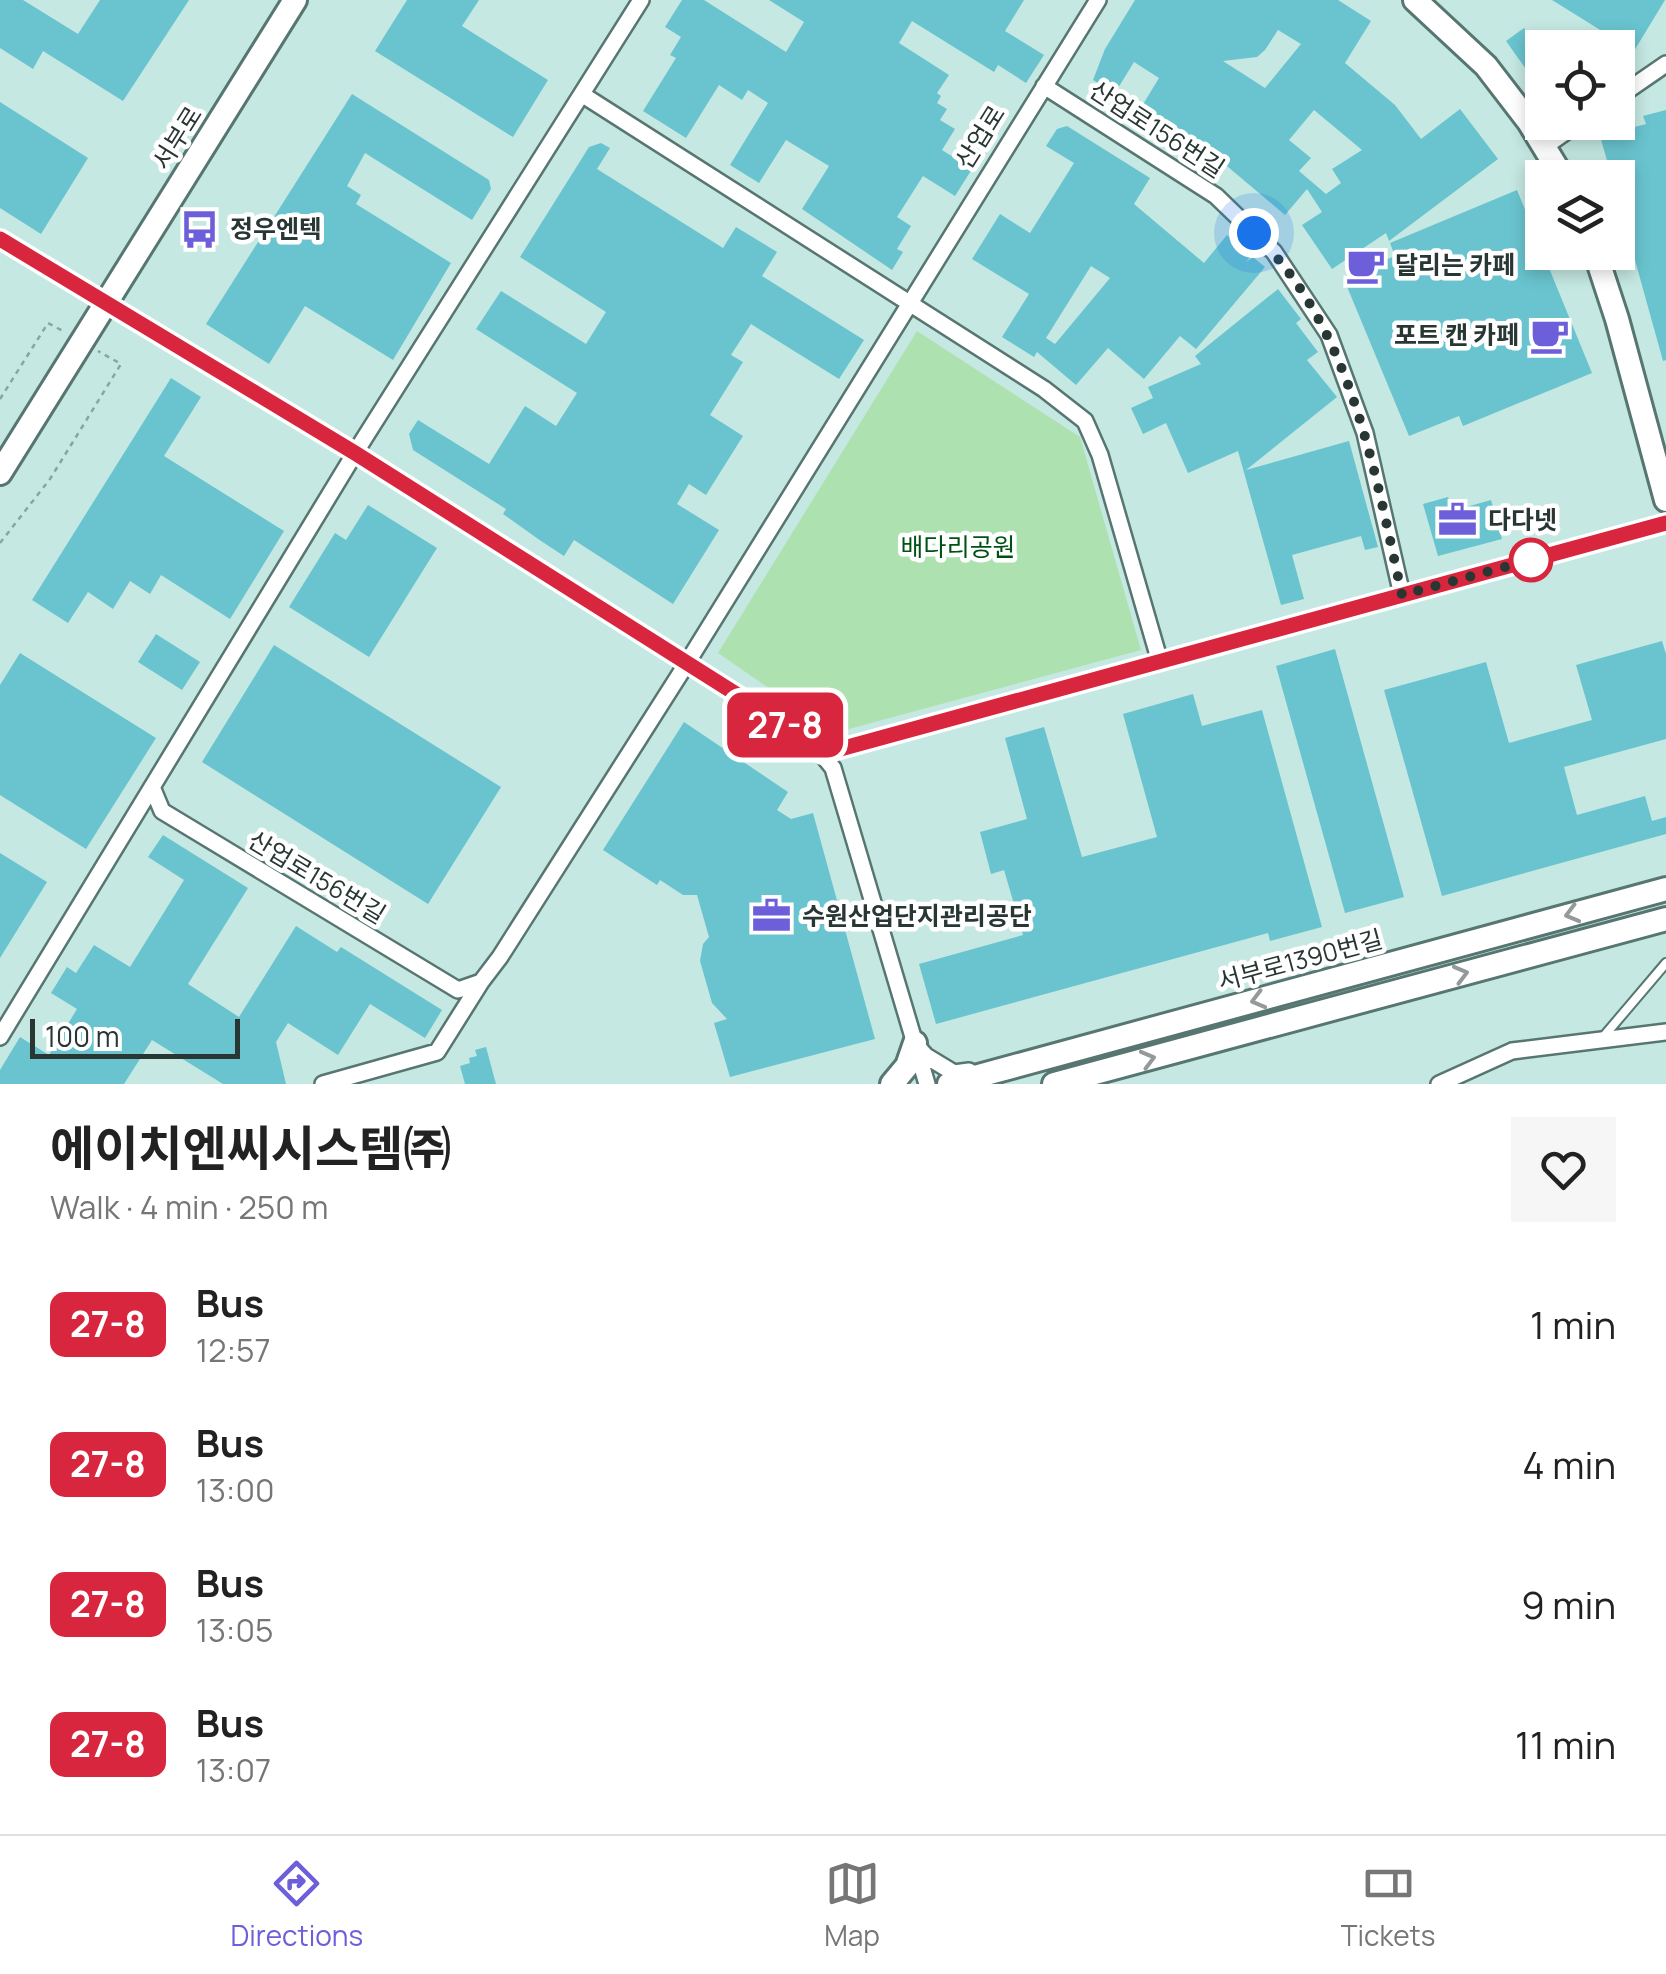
<!DOCTYPE html>
<html lang="en">
<head>
<meta charset="utf-8">
<style>
  body { margin:0; font-family:Manrope,"Noto Sans KR",sans-serif; background:#f6f6f6; color:#222; height:100vh; display:flex; flex-direction:column; font-size:38px; white-space:nowrap }
  * { box-sizing:border-box; margin:0 }
  p { font-size:32px; color:#767676 }
  .icon { flex:none; width:55px; height:55px; fill:none; stroke:currentColor; stroke-width:2; stroke-linecap:round; stroke-linejoin:round }
  .map { position:relative; height:1084px; overflow:hidden }
  .side { display:flex; flex-direction:column; background:#fff; flex:1 }
  .side>* { flex:none }
  .badge { padding:0 20px; border-radius:15px; font-size:35px; line-height:65px }
  .buttons { position:absolute; left:1525px; top:30px; display:grid; gap:20px }
  .buttons a { display:grid; place-items:center; width:110px; height:110px; border-radius:0px; background:#fff; box-shadow:0 5px 15px #0003; font-size:50px }
  .scale { position:absolute; left:30px; bottom:25px; width:210px; box-sizing:border-box; padding-left:10px; border:5px solid #283634; border-top:0; font-size:28px; line-height:35px; white-space:nowrap; color:#283634; -webkit-text-stroke:8px #fff; paint-order:stroke }
  .you { position:absolute; width:50px; height:50px; margin:-25px; border:8px solid #fff; border-radius:50%; background:#1a73e8; box-shadow:0 0 0 15px #1a73e833 }
  .map>.badge { position:absolute; translate:-50% -50%; box-shadow:0 0 0 5px #fff }
  .round { display:grid; place-items:center; flex:none; width:105px; height:105px; border-radius:0px; background:#f6f6f6 }
  .head { display:flex; align-items:center; justify-content:space-between; height:170px; padding:0 50px }
  h1 { font-size:48px; font-weight:700; line-height:75px }
  ul { padding:0; list-style:none }
  li { display:flex; align-items:center; gap:30px; height:140px; padding:0 50px }
  li div { flex:1 }
  li b { display:block; font-size:38px }
  li em { font-style:normal }
  li .badge { min-width:110px; font-weight:700; text-align:center }
  .menu { display:flex; justify-content:space-around; align-items:center; height:140px; border-top:2px solid #e0e0e0; background:#fff; font-size:28px; color:#767676 }
  .menu a { display:grid; justify-items:center; gap:5px }
  .menu .selected { color:#6d5fd9 }
  .map>svg:first-child { display:block }
  .green { fill:#aee1b0 }
  .building { fill:#69c4cf; fill-rule:evenodd }
  .lines { fill:none; stroke-linecap:round; stroke-linejoin:round }
  .lane-casing { stroke:#577672; stroke-width:12 }
  .street-casing { stroke:#577672; stroke-width:20 }
  .secondary-casing { stroke:#577672; stroke-width:28 }
  .path { stroke:#8aa5a0; stroke-width:2.5; stroke-dasharray:5 5; stroke-linecap:butt }
  .lane { stroke:#fff; stroke-width:8 }
  .street { stroke:#fff; stroke-width:15 }
  .secondary { stroke:#fff; stroke-width:22 }
  .oneway { stroke:#949a9a }
  .line-casing { stroke:#fff; stroke-width:22 }
  .line { stroke:#d7263d; stroke-width:15 }
  .walk { stroke:#283634; stroke-width:10; stroke-dasharray:0 18 }
  .stop-dot { fill:#fff; stroke:#d7263d; stroke-width:5 }
  .labels { text-anchor:middle; stroke-width:9; stroke-linejoin:round; paint-order:stroke }
  .street-label { font-size:25px; fill:#283634; stroke:#fff }
  .poi-label { font-size:25px; font-weight:bold; fill:#283634; stroke:#fff; text-anchor:start }
  .park-label { font-size:25px; fill:#005214; stroke:#fff }
</style>
</head>
<body>
<div class="map">
<svg width="1666" height="1084" viewBox="0 0 1666 1084">
  <rect width="100%" height="100%" fill="#c5e8e2"/>
  <path class="green" d="M917,331L1080,437L1141,650L834,733L718,653Z"/>
  <path class="building" d="M0,0H23L78,34L100,0H189L123,101L43,51L33,69L0,48Z
    M407,0H479L462,26L548,80L513,137L375,51Z
    M682,0H704L786,52L804,22L769,0H1024L1005,31L1044,55L1026,83L998,65L994,72L912,21L899,43L949,75L937,93L941,96L937,103L947,109L940,120L955,129L942,150L972,169L955,196L923,176L897,217L911,226L897,249L903,252L892,270L802,209L829,166L786,140L759,183L730,165L768,103L748,90L742,100L719,85L686,138L643,111L676,58L670,55L681,37L665,27Z
    M1135,0H1338L1371,21L1345,63L1395,105L1421,139L1460,109L1498,159L1389,241L1386,233L1332,269L1302,225L1322,212L1307,189L1285,215L1215,156L1218,153L1142,106L1159,78L1134,62L1115,93L1093,80L1105,49ZM1278,30L1301,44L1265,88L1223,61L1257,57L1265,50ZM1314,110L1362,150L1332,169L1341,183L1326,194L1299,171L1311,158L1289,140Z
    M1552,0H1665L1634,51Z
    M1524,28L1535,43L1547,34L1557,48H1542V92L1506,41Z
    M352,94L489,180L491,189L472,220L365,153L347,186L361,195L356,204L451,263L393,360L305,306L269,364L206,324Z
    M0,102L88,158L41,234L0,208Z
    M1666,110V360L1663,361L1618,199V178H1612L1600,136L1646,124L1643,116Z
    M1067,126L1150,178L1134,204L1204,263L1227,235L1251,256L1246,262L1253,257L1265,267L1196,349L1180,336L1144,379L1108,348L1076,385L1037,352L1034,357L1002,337L1029,294L972,259L1000,214L1030,233L1074,163L1046,146L1057,129ZM1091,266L1110,278L1055,344L1046,338Z
    M601,143L610,148L597,169L723,248L736,227L777,252L762,276L864,340L839,379L751,324L731,355L743,362L710,415L743,436L706,495L689,484L677,504L719,530L673,604L574,540L564,556L541,541L503,514L506,509L413,450L409,434L418,420L489,464L525,406L556,426L577,393L476,329L501,291L586,344L606,312L520,257L589,147Z
    M1517,190L1592,373L1463,426L1459,416L1409,436L1343,277L1395,256L1390,243Z
    M1278,289L1301,319L1296,323L1318,352L1307,360L1337,397L1246,470L1349,441L1378,547L1365,550L1361,536L1292,555L1304,599L1281,605L1238,451L1188,473L1166,423L1143,434L1131,408L1153,398L1148,387L1201,364L1195,356Z
    M171,378L201,397L164,456L284,531L230,619L161,575L150,594L130,581L113,609L88,592L68,623L32,600Z
    M1448,497L1452,511L1491,500L1502,539L1438,556L1423,504Z
    M368,505L437,548L369,657L289,607L335,533L346,540Z
    M156,634L200,662L182,690L138,662Z
    M1662,641L1666,654V739L1564,767L1577,815L1645,796L1652,821L1666,817V834L1442,896L1384,690L1486,662L1509,743L1592,720L1576,665Z
    M274,645L501,787L428,904L202,762Z
    M1335,649L1404,897L1345,913L1276,666Z
    M20,653L156,738L86,849L0,795V685Z
    M1193,694L1202,726L1262,710L1322,927L1270,941L1268,933L936,1024L919,964L1023,935L1004,870L991,874L980,832L1027,819L1005,738L1044,727L1082,857L1157,837L1123,714Z
    M684,722L788,792L777,810L791,819L813,813L875,1039L730,1077L714,1023L727,1019L712,1003L700,961L703,944L709,937L697,895H683L660,880L657,885L603,850Z
    M163,835L248,888L188,984L239,1017L296,926L337,952L341,947L442,1010L425,1038L370,1004L338,1055L288,1023L276,1042L286,1084H223L152,1040L124,1084H0V1070L20,1037L49,1055L77,1009L51,993L67,967L76,973L94,945L130,967L184,880L148,857Z
    M0,853L47,882L0,958Z
    M486,1047L496,1084H465L460,1066L470,1063L469,1058L477,1056L475,1050Z"/>
  <g class="lines">
    <defs>
      <path id="lane" d="M1604,1036L1666,963"/>
      <path id="street" d="M641,0L355,453L152,787L162,811L458,990L481,982L500,957L687,663L1098,0
        M1044,86L1216,196L1274,252L1329,335L1365,433L1402,595
        M583,95L1044,389L1085,421L1100,455L1160,662
        M1618,97L1666,64
        M1544,147L1580,122
        M0,239L355,453L812,742L833,768L927,1084
        M822,754L1666,523
        M0,1037L152,787
        M917,1046L926,1056L954,1073L969,1071
        M323,1084L437,1052L481,982
        M1439,1084L1512,1051L1666,1032"/>
      <path id="secondary" d="M1415,0L1486,66L1529,122L1563,178
        M1595,252L1617,319L1666,500
        M0,473L295,0
        M892,1084L907,1066L915,1043
        M949,1084L1666,889
        M1054,1084L1666,919"/>
    </defs>
    <use href="#lane" class="lane-casing"/>
    <use href="#street" class="street-casing"/>
    <use href="#secondary" class="secondary-casing"/>
    <path class="path" d="M0,399L48,323L65,332
      M0,543L50,479L121,364L98,351"/>
    <use href="#lane" class="lane"/>
    <use href="#street" class="street"/>
    <use href="#secondary" class="secondary"/>
  </g>
  <defs><path id="oneway-chevron" d="M-2-3.5L2.5 0L-2 3.5" fill="none" stroke-width="1.6" stroke-linecap="round" stroke-linejoin="round" transform="scale(2.5)"/></defs>
  <g class="oneway">
    <use href="#oneway-chevron" transform="translate(1572 914) rotate(165)"/>
    <use href="#oneway-chevron" transform="translate(1461 974) rotate(-15)"/>
    <use href="#oneway-chevron" transform="translate(1258 1000) rotate(165)"/>
    <use href="#oneway-chevron" transform="translate(1148 1059) rotate(-15)"/>
  </g>
  <g class="lines">
    <defs>
      <path id="line" d="M0,239L355,453L812,742L822,754L1666,523"/>
    </defs>
    <use href="#line" class="line-casing"/>
    <use href="#line" class="line"/>
    <path class="walk" d="M1254,233C1352,328 1374,469 1402,595L1531,560"/>
  </g>
  <defs>
    <symbol id="bus-bare" viewBox="-9 -9 18 18"><path d="M-5-6H5V4H4V6H2V4H-2V6H-4V4H-5ZM-3.5-4V0h7V-4ZM-3.5 1.2v1.5H-2V1.2ZM2 1.2v1.5H3.5V1.2Z" fill="#6d5fd9" stroke="#fff" stroke-width="2.5" paint-order="stroke"/></symbol>
    <symbol id="cafe-bare" viewBox="-9 -9 18 18"><path d="M-5.5-4.5H6V0H3Q3 3.5 0 3.5H-2.5Q-5.5 3.5-5.5 0ZM3-3.2v2h1.7v-2ZM-6 4.5H4V6H-6Z" fill="#6d5fd9" stroke="#fff" stroke-width="2.5" paint-order="stroke"/></symbol>
    <symbol id="office-bare" viewBox="-9 -9 18 18"><path d="M-6-3h4V-5.5h4V-3h4V5H-6ZM-1-4.5V-3h2v-1.5ZM-6 0V1H6V0Z" fill="#6d5fd9" stroke="#fff" stroke-width="2.5" paint-order="stroke"/></symbol>
  </defs>
  <g fill-rule="evenodd">
    <use href="#bus-bare" x="172" y="202" width="55" height="55"/>
    <use href="#cafe-bare" x="1338" y="238" width="55" height="55"/>
    <use href="#cafe-bare" x="1522" y="308" width="55" height="55"/>
    <use href="#office-bare" x="1430" y="492" width="55" height="55"/>
    <use href="#office-bare" x="744" y="888" width="55" height="55"/>
  </g>
  <circle class="stop-dot" cx="1531" cy="560" r="20"/>
  <g class="labels">
    <g class="street-label">
      <text transform="translate(1157 129) rotate(33)" y="9">산업로156번길</text>
      <text transform="translate(980 137) rotate(-58)" y="9">산업로</text>
      <text transform="translate(177 138) rotate(-58)" y="9">서부로</text>
      <text transform="translate(317 877) rotate(31)" y="9">산업로156번길</text>
      <text transform="translate(1300 960) rotate(-15)" y="9">서부로1390번길</text>
    </g>
    <g class="poi-label">
      <text x="230" y="238">정우엔텍</text>
      <text x="1395" y="274">달리는 카페</text>
      <text x="1519" y="344" text-anchor="end">포트 캔 카페</text>
      <text x="1488" y="529">다다넷</text>
      <text x="802" y="925">수원산업단지관리공단</text>
    </g>
    <g class="park-label">
      <text x="958" y="556">배다리공원</text>
    </g>
  </g>
</svg>
<div class="buttons">
<a><svg class="icon" aria-label="locate" viewBox="0 0 24 24"><circle cx="12" cy="12" r="6"/><path d="M12 2v4M12 18v4M2 12h4M18 12h4"/></svg></a>
<a><svg class="icon" aria-label="layers" viewBox="0 0 24 24"><path d="M12 4l9 5-9 5-9-5zM3 14l9 5 9-5"/></svg></a>
</div>
<div class="scale">100 m</div>
<div class="you" style="left:1254px;top:233px"></div>
<b class="badge" style="left:785px;top:725px;background:#d7263d;color:#fff">27-8</b>
</div>
<section class="side">
<div class="head"><div><h1>에이치엔씨시스템㈜</h1><p>Walk · 4 min · 250 m</p></div><a class="round"><svg class="icon" aria-label="heart" viewBox="0 0 24 24"><path d="M12 20l-8-8c-3-5 5-10 8-4 3-6 11-1 8 4z"/></svg></a></div>
<ul>
<li><span class="badge" style="background:#d7263d;color:#fff">27-8</span><div><b>Bus</b><p>12:57</p></div><em>1 min</em></li>
<li><span class="badge" style="background:#d7263d;color:#fff">27-8</span><div><b>Bus</b><p>13:00</p></div><em>4 min</em></li>
<li><span class="badge" style="background:#d7263d;color:#fff">27-8</span><div><b>Bus</b><p>13:05</p></div><em>9 min</em></li>
<li><span class="badge" style="background:#d7263d;color:#fff">27-8</span><div><b>Bus</b><p>13:07</p></div><em>11 min</em></li>
</ul>
</section>
<nav class="menu">
<a class="selected"><svg class="icon" aria-label="directions" viewBox="0 0 24 24"><path d="M12 3l9 9-9 9-9-9zM9 14v-3h6M13 9l2 2-2 2"/></svg>Directions</a>
<a><svg class="icon" aria-label="map" viewBox="0 0 24 24"><path d="M3 6l6-2 6 2 6-2v14l-6 2-6-2-6 2zM9 4v14M15 6v14"/></svg>Map</a>
<a><svg class="icon" aria-label="tickets" viewBox="0 0 24 24"><path d="M3 7h18v10H3zM15 7v10"/></svg>Tickets</a>
</nav>
</body>
</html>
